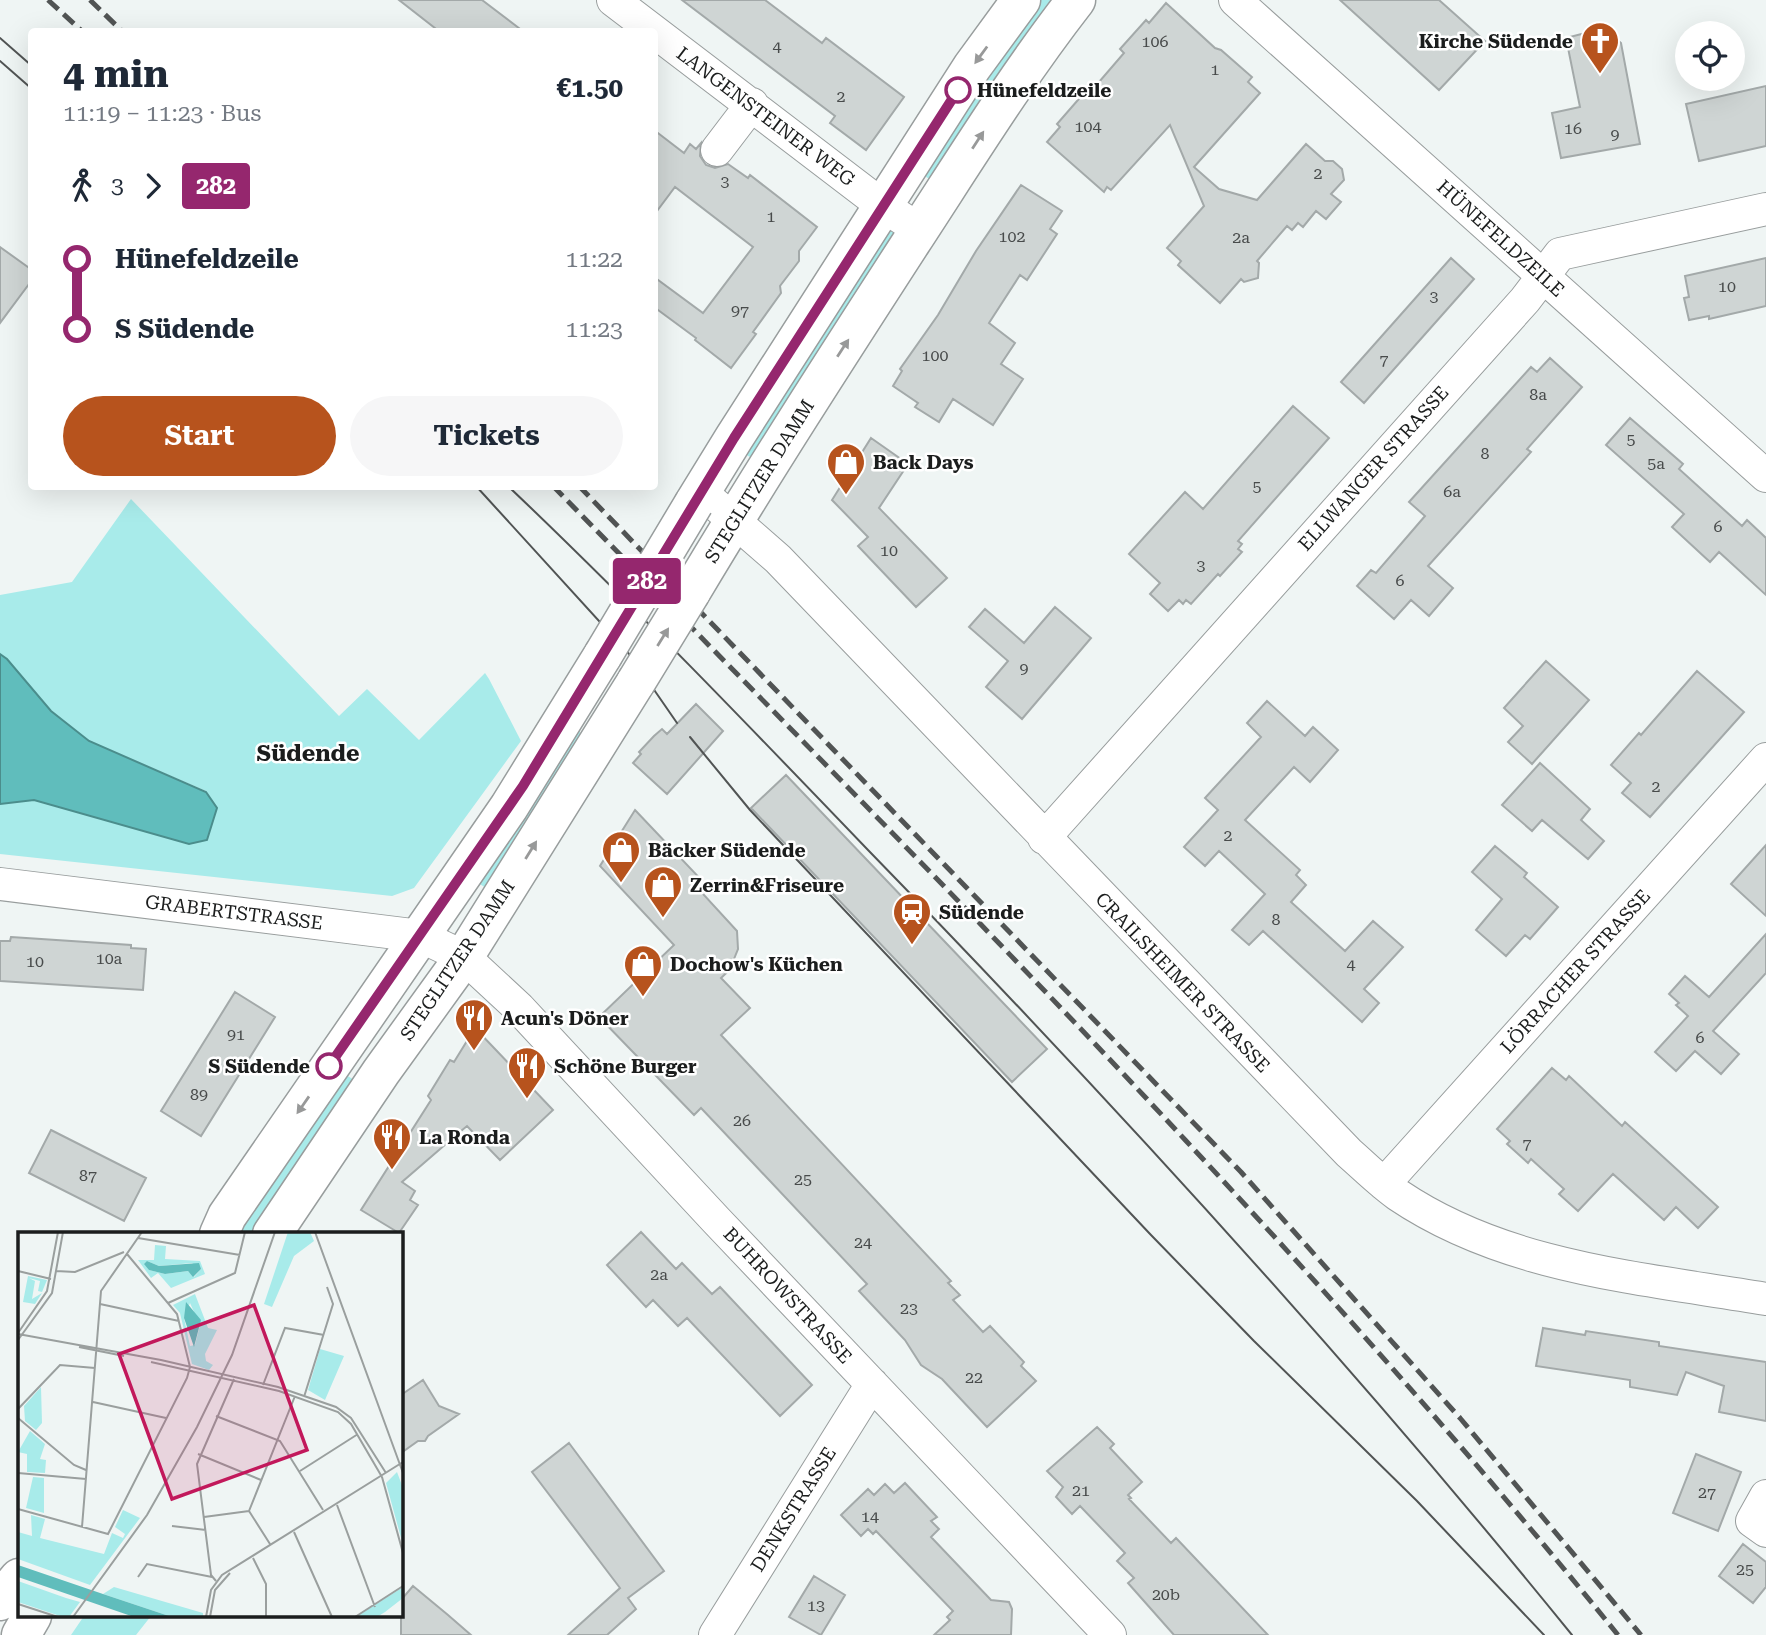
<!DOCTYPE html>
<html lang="en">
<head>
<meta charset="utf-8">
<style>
  body { margin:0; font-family:"Roboto Serif",serif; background:#f6f6f7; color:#1f2937; height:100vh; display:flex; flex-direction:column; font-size:26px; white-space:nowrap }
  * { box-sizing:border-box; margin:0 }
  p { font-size:23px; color:#747a83 }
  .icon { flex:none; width:38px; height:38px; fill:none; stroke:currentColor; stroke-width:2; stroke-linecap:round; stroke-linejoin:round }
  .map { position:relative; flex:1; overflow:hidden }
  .sheet { position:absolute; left:28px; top:28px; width:630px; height:462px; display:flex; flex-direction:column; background:#fff; border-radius:7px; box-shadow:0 7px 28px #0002 }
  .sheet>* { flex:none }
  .badge { padding:0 14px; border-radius:5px; font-size:24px; line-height:46px }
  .buttons { position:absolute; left:1675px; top:21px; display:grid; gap:14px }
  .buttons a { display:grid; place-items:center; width:70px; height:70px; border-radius:50%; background:#fff; box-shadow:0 7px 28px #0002; font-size:35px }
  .map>.badge { position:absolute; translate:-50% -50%; box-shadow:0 0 0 4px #fff }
  .legs { display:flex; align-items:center; gap:10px; height:77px; padding:0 35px; font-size:23px }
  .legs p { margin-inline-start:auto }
  .summary { display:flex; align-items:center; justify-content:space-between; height:119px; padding:0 35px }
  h1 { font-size:38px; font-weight:700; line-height:52px }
  .button { display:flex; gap:14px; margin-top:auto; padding:14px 35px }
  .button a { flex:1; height:80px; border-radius:42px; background:#b7531d; color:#fff; font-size:28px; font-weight:700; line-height:80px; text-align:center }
  .button a+a { background:#f6f6f7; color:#1f2937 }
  ul { padding:0 35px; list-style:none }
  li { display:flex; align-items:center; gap:24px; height:70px; font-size:26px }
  li i { display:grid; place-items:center; width:10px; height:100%; margin:0 9px; background:currentColor }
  li i::after { content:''; width:18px; height:18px; margin:-9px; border:5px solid; border-radius:50%; background:#fff }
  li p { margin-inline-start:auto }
  li:first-child i { background:linear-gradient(#0000 50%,currentColor 0) }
  li:last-child i { background:linear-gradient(currentColor 50%,#0000 0) }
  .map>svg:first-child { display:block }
  .green { fill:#a8ebea }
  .water { fill:#60bdbc; stroke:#4b8d8c; stroke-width:2 }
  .building { fill:#cfd5d4; stroke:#a3a9a9; stroke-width:2 }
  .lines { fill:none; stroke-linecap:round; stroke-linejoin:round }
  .minor-casing { stroke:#989d9d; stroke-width:34 }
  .major-casing { stroke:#989d9d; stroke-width:41 }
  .minor { stroke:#fff; stroke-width:32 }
  .major { stroke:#fff; stroke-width:38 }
  .tram { stroke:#515454; stroke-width:2 }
  .rail { stroke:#515454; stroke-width:5; stroke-dasharray:14 7; stroke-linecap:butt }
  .major-bridge-casing { stroke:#989d9d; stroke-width:41; stroke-linecap:butt }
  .major-bridge { stroke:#fff; stroke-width:38 }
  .oneway { fill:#989999 }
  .line-1-casing { stroke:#fff; stroke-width:16 }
  .line-1 { stroke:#95276e; stroke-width:10 }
  .stop-1-dot { fill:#fff; stroke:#95276e; stroke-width:3.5 }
  .labels { text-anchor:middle; stroke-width:5; stroke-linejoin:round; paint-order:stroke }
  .number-label { font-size:16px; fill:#484b4b }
  .poi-label { font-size:19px; font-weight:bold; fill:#1b1d1d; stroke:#fff; text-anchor:start }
  .stop-label { font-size:19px; font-weight:bold; fill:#1b1d1d; stroke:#fff; text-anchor:start }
  .street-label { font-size:19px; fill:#1b1d1d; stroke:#fff }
  .quarter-label { font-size:23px; font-weight:bold; fill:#1b1d1d; stroke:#fff }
  .inset-road { fill:none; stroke:#9a9f9e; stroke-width:2 }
  .view { fill:#c2185b; fill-opacity:0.15; stroke:#c2185b; stroke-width:3.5 }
  .inset-edge { fill:none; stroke:#1b1d1d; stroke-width:3.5 }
</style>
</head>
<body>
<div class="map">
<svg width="1766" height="1635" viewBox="0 0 1766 1635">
  <rect width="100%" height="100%" fill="#eff5f4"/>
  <path class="green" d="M1038,0H1059L934,182L920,173Z
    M889,229L897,234L755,460L740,451Z
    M131,499L339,716L367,689L419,740L485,673L489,679L521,741L414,888L392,896L0,854V804L34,800L189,844L206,791L89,741L51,711L7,659L0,654V595L72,582Z
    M579,729L582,740L491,891L478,883Z
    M346,1075L356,1081L251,1234H236Z
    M84,1616H151L136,1635H71Z"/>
  <path class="water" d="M0,654L7,659L51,711L89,741L206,792L217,808L207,840L189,844L34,800L0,804Z"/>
  <path class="building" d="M399,0H482L524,32H440Z
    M682,0H765L822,43L826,38L904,97L866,150L830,123L835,116Z
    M1340,0H1439L1485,41L1439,90Z
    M1166,3L1215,48L1221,50L1252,77L1248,82L1260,93L1194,167L1219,189L1257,200L1306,144L1325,161H1333L1342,169L1344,180L1331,194L1341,202L1326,219L1316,211L1303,227L1298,223L1292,230L1287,226L1257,261L1259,263L1258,278L1244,282L1241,279L1220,303L1178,265L1181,261L1167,248L1204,206L1170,125L1111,190L1107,187L1104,192L1047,142L1060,127L1057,124L1084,93L1087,96L1124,53L1120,49L1146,20L1149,23Z
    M1593,31L1609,33L1621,43L1640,144L1561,158L1552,113L1580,107L1566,38Z
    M1766,86V146L1699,161L1686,104Z
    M654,130L684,153L690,144L696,149L701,143L700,156L706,165L715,168L728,164L748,178L750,175L817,227L799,251V261L780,286L781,293L753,332L756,334L731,368L695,340L696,338L654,307V277L703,313L753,247L675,187L654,215Z
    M1021,185L1062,211L1050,229L1057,234L1027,280L1020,275L989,323L1015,343L1001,364L1023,379L993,425L953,399L939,422L915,407L918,403L893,386L902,371L900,369L938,315L976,251Z
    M0,247L32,270V280L0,323Z
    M1451,258L1474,279L1364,403L1341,382Z
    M1766,258V306L1709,319V316L1689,320L1684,298L1689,297L1685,276Z
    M1550,358L1582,387L1527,449L1531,452L1428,566L1453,588L1429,616L1411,600L1394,619L1357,586L1371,570L1376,573L1425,516L1409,502L1531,367L1537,372Z
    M1293,406L1329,438L1238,541L1242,544L1238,549L1242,552L1220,576L1218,574L1191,604L1186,600L1183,604L1179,600L1168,611L1150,594L1160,583L1129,554L1185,492L1203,509Z
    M1630,418L1683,464L1679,469L1742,526L1747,520L1766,538V595L1719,552L1710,562L1672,527L1684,514L1606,445Z
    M871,438L908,464L879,508L947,578L916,607L858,546L868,537L832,500Z
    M1055,607L1091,638L1022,719L986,687L1008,661L969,627L985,609L1024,643Z
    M1546,661L1589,700L1532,764L1508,742L1523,726L1504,708Z
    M1697,671L1744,712L1650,817L1622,793L1631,783L1611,765L1639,733L1641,735Z
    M1267,701L1305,736L1313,727L1338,750L1310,782L1294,767L1245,820L1300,870L1296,875L1306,885L1291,902L1345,951L1373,921L1403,947L1364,989L1379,1003L1362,1022L1263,931L1249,945L1232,930L1265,894L1219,851L1205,866L1184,847L1218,810L1205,798L1261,737L1247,723Z
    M696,704L723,731L667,794L633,763L641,754L639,752L654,736L662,729L667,734Z
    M1540,763L1590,809L1581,820L1604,841L1588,859L1542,820L1532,831L1502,805Z
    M786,775L1047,1049L1012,1082L751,808Z
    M635,810L710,889L703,894L737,931L738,949L734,959L737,963L721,978L750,1008L721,1035L951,1281L948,1283L960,1295L953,1300L983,1332L990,1326L1024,1362L1021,1366L1036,1381L987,1427L942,1379L921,1365L905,1340L859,1291L867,1284L753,1163L701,1108L694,1115L599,1017L674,945L600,866Z
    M1766,845V916L1731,884Z
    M1495,846L1527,873L1524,877L1558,907L1530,939L1525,935L1506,956L1476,930L1502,899L1472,872Z
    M1766,934V973L1713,1031L1739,1054L1721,1074L1695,1051L1676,1071L1655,1052L1688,1016L1676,1005L1679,1003L1669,994L1685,976L1709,997Z
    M11,937L131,945V948L146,949L143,990L0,981V941H10Z
    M235,992L275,1017L201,1136L161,1111Z
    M475,1028L553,1110L500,1160L467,1126L461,1131L402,1182L415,1191L410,1200L418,1205L399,1233L361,1210L431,1100L428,1096L450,1060L454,1062Z
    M1552,1068L1566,1080L1569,1076L1622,1126L1625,1122L1718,1207L1698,1228L1676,1207L1664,1220L1613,1174L1578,1211L1559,1194L1564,1189L1531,1159L1528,1163L1507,1144L1510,1141L1497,1129Z
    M51,1130L146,1178L124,1221L29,1173Z
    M641,1232L676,1269L682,1263L712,1294L720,1287L812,1385L780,1416L687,1318L678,1326L653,1300L646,1307L607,1265Z
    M1543,1328L1585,1335L1586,1331L1659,1342V1346L1766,1362V1421L1719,1412L1724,1386L1686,1372L1677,1395L1630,1387V1380L1536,1366Z
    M423,1380L439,1406L459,1414L428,1436L425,1441H418L401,1453V1395Z
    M1097,1427L1114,1444L1110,1448L1142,1482L1128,1495L1131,1498L1129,1499L1171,1543L1176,1538L1268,1635H1174L1128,1583L1134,1578L1117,1561L1125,1553L1080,1506L1072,1514L1056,1497L1063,1487L1047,1471Z
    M569,1443L664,1571L628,1598L636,1609L607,1635H568L620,1588L532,1472Z
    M1696,1454L1741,1472L1718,1531L1673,1513Z
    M905,1483L937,1517L931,1521L939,1529L931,1537L991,1600L1009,1602L1012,1609L1011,1635H934L950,1620L947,1617L953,1611L876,1531L873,1534L868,1529L861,1536L841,1515L868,1489L874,1495L885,1484L894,1493Z
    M1743,1544L1766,1562V1587L1753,1603L1719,1576Z
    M814,1576L845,1595L821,1635L789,1617Z
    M413,1586L448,1615L471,1635H401V1600Z"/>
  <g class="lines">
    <defs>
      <path id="minor" d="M613,0L883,206L920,230
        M1235,0L1766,476
        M717,150L752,104
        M701,492L778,559L1349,1153C1365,1167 1381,1183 1398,1195C1506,1268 1641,1278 1766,1299
        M1044,838L1525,300L1560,254L1766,209
        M0,884L420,936L464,957L519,1008L716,1220L1110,1635
        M1384,1184L1766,759
        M1766,1496L1752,1521L1766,1531
        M715,1635L872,1384"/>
      <path id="major" d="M694,503L734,438L972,67L1021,0
        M691,592C762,473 837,357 912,241C965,160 1016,77 1076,0
        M219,1234L227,1216L509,807L603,655
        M272,1234L381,1072L464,957L636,682
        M0,1601L19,1578
        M21,1635L32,1616"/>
    </defs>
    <use href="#minor" class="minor-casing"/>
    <use href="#major" class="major-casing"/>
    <use href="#minor" class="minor"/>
    <use href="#major" class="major"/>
    <path class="tram" d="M0,38L32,66
      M0,61L32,89
      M476,486L630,655L677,723
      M508,486C632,604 750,727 868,850C1113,1102 1351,1362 1572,1635
      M690,737L750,810L1151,1235L1254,1341L1417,1501L1544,1635"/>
    <path class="rail" d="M48,0L83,32
      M90,0L123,32
      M553,486C918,860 1289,1228 1618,1635
      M579,486L1241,1172L1460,1418L1641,1635"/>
    <defs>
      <path id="major-bridge" d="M603,655L694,503
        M636,682L691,592"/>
    </defs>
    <use href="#major-bridge" class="major-bridge-casing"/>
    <use href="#major-bridge" class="major-bridge"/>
  </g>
  <defs><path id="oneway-solid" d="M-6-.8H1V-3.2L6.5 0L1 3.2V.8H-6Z" transform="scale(1.75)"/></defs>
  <g class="oneway">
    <use href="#oneway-solid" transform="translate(981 55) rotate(126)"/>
    <use href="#oneway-solid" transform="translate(978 140) rotate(-57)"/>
    <use href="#oneway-solid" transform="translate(843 348) rotate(-57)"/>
    <use href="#oneway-solid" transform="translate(663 637) rotate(-58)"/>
    <use href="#oneway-solid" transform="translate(531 850) rotate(-58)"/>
    <use href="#oneway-solid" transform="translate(303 1105) rotate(125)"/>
  </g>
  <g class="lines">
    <defs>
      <path id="line-1" d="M329,1066L523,786L734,438L958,90"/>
    </defs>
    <use href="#line-1" class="line-1-casing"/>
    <use href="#line-1" class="line-1"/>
  </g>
  <defs>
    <symbol id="church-pin" viewBox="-11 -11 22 30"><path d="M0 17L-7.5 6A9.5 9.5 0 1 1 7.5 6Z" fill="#b7531d" stroke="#fff"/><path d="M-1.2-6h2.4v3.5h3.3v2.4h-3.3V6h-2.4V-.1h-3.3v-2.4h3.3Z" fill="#fff"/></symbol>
    <symbol id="shop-pin" viewBox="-11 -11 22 30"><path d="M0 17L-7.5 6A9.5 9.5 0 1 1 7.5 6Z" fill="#b7531d" stroke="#fff"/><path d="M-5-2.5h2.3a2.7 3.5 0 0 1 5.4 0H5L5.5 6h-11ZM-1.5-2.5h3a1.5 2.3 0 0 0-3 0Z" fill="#fff"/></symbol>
    <symbol id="station-pin" viewBox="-11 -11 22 30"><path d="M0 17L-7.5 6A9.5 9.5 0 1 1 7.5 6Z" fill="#b7531d" stroke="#fff"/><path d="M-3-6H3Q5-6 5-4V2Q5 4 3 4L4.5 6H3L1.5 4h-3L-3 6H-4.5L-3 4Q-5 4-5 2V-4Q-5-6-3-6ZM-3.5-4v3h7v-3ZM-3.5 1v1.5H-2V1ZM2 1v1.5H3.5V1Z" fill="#fff"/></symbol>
    <symbol id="restaurant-pin" viewBox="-11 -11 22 30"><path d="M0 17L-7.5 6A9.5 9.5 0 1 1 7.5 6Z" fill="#b7531d" stroke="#fff"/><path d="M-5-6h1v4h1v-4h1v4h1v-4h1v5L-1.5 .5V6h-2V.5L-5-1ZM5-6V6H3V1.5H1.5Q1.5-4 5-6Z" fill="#fff"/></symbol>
  </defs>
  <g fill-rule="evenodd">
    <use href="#church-pin" x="1578" y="19" width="44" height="60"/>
    <use href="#shop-pin" x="824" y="440" width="44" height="60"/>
    <use href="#shop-pin" x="599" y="828" width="44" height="60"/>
    <use href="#shop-pin" x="641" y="863" width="44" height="60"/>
    <use href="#station-pin" x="890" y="890" width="44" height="60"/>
    <use href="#shop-pin" x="621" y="942" width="44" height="60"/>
    <use href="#restaurant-pin" x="452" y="996" width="44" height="60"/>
    <use href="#restaurant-pin" x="505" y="1044" width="44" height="60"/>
    <use href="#restaurant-pin" x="370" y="1115" width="44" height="60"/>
  </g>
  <g class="stop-1-dot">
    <circle cx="958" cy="90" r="12"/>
    <circle cx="329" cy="1066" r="12"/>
  </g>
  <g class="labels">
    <g class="number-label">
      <text x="1155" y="47">106</text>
      <text x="777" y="52">4</text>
      <text x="1215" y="75">1</text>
      <text x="841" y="102">2</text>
      <text x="1088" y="132">104</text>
      <text x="1573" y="134">16</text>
      <text x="1615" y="140">9</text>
      <text x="1318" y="179">2</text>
      <text x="725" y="187">3</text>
      <text x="771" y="222">1</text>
      <text x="1012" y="242">102</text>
      <text x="1241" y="243">2a</text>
      <text x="1727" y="292">10</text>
      <text x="1434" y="302">3</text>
      <text x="740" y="316">97</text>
      <text x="935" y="361">100</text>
      <text x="1384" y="365">7</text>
      <text x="1538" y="400">8a</text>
      <text x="1631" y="445">5</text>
      <text x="1485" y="459">8</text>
      <text x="1656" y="469">5a</text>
      <text x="1257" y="492">5</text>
      <text x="1452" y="497">6a</text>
      <text x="1718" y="532">6</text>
      <text x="889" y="556">10</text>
      <text x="1201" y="571">3</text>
      <text x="1400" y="586">6</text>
      <text x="1024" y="674">9</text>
      <text x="1656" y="792">2</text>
      <text x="1228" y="841">2</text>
      <text x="1276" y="925">8</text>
      <text x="109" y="964">10a</text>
      <text x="35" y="967">10</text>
      <text x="1351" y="970">4</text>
      <text x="236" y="1040">91</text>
      <text x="1700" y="1043">6</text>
      <text x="199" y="1100">89</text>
      <text x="742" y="1126">26</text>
      <text x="1527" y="1149">7</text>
      <text x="88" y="1181">87</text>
      <text x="803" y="1185">25</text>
      <text x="863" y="1248">24</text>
      <text x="659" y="1280">2a</text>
      <text x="909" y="1314">23</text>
      <text x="974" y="1383">22</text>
      <text x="1081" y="1496">21</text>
      <text x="1707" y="1498">27</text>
      <text x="870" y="1522">14</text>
      <text x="1745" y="1575">25</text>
      <text x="1166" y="1600">20b</text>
      <text x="816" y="1611">13</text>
    </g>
    <g class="poi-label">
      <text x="1573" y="48" text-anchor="end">Kirche Südende</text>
      <text x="873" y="469">Back Days</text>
      <text x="648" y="857">Bäcker Südende</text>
      <text x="690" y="892">Zerrin&amp;Friseure</text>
      <text x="939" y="919">Südende</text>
      <text x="670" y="971">Dochow's Küchen</text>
      <text x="501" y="1025">Acun's Döner</text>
      <text x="554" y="1073">Schöne Burger</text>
      <text x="419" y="1144">La Ronda</text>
    </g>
    <g class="stop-label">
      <text x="977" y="97">Hünefeldzeile</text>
      <text x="310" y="1073" text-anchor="end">S Südende</text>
    </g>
    <g class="street-label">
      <text transform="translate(766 116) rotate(37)" y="7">LANGENSTEINER WEG</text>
      <text transform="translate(1501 238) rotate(42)" y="7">HÜNEFELDZEILE</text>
      <text transform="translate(1373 468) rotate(-48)" y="7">ELLWANGER STRASSE</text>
      <text transform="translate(759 481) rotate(-58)" y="7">STEGLITZER DAMM</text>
      <text transform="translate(234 912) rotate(7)" y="7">GRABERTSTRASSE</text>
      <text transform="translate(457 960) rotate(-56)" y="7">STEGLITZER DAMM</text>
      <text transform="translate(1575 971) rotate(-48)" y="7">LÖRRACHER STRASSE</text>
      <text transform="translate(1183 982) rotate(46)" y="7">CRAILSHEIMER STRASSE</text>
      <text transform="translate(788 1295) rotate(47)" y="7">BUHROWSTRASSE</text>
      <text transform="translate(793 1509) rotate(-58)" y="7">DENKSTRASSE</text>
    </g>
    <g class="quarter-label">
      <text x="308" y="761">Südende</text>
    </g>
  </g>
  <g transform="translate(18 1232)">
    <rect width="385" height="385" fill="#eff5f4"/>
    <path d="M270,0H292L296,9L276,24L254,75L246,72ZM137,13L148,14L147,27L182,29L187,42L153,56L140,41L133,46L120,28H136ZM129,29L141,34L174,31L183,37L176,45L170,39L147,42L131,38ZM10,44L29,48L24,60L20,59L22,49L11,46L17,49L14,67L24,61L17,72L5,70ZM177,62L190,96L199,98L187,122L188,129L195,133L191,138L174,132L162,81L155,73ZM172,71L182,93L177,113L172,114L166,86ZM302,117L326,124L307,168L290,158ZM23,155L24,191L18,198L7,189L6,174ZM12,199L27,212L22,227L28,228L27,241L9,240V222L0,220ZM379,240L385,256V313L368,251ZM15,245L26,246V281L8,276ZM105,278L122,286L72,353L0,327V300L14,304L13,283L27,287L22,306L86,322L94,301L105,306L107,302L97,295ZM0,349L48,366L62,370L51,385H45L0,370ZM96,355L185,381V385H154L85,362ZM385,355V366L367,380L359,385H338Z" fill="#a8ebea" fill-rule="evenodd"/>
    <path d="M129,29L141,34L181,31L183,37L175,45L170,39L147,42L131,38L126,32ZM168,70L183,88L176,115L166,86ZM0,333L85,362L154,385H116L0,345Z" fill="#60bdbc"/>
    <path class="inset-road" d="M297,0L385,241M120,6L222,23M0,39L33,47M38,39L57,40L106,20M150,71L217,41L227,0M82,72L161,89M0,101L29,59L40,0M0,102L143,128L260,155L318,175L333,186L368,241M0,108L34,61L45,0M61,115L106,124M133,130L261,159L320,180L333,192L364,245M245,153L267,96L306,103M286,165L315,72L309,55M75,170L148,186M0,177L42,133L77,136M198,184L262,209L305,278M0,186L56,233L68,238M180,222L243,248M282,239L340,202M0,241L68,247M364,245L385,321M319,273L357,375M0,277L90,302L169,146L172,135L159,82L109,22M231,279L277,164M231,279L252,312M186,285L231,279M154,294L188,298M64,295L83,59L124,0M276,300L314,385M235,326L248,352V385M120,345L129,332L194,345M198,349L193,343L179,232L216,147M0,372L40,385M55,385L129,283L179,195L214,123L257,0M188,385L193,358L204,343L385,230M192,385L197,358L212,341M337,385L385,354"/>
    <path class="view" d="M236,73L289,218L154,267L101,122Z"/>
    <rect width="385" height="385" class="inset-edge"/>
  </g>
</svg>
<div class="buttons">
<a><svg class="icon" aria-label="locate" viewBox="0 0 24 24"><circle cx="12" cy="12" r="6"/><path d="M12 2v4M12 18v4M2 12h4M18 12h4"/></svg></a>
</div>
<b class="badge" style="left:647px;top:581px;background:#95276e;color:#fff">282</b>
<section class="sheet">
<div class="summary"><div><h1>4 min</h1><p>11:19 – 11:23 · Bus</p></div><b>€1.50</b></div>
<div class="legs"><svg class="icon" aria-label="walk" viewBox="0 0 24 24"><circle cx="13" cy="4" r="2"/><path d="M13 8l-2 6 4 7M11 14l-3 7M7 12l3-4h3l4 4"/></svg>3<svg class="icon" aria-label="forward" viewBox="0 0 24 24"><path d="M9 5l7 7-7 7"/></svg><b class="badge" style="background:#95276e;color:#fff">282</b></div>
<ul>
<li><i style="color:#95276e"></i><b>Hünefeldzeile</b><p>11:22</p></li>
<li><i style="color:#95276e"></i><b>S Südende</b><p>11:23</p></li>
</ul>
<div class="button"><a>Start</a><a>Tickets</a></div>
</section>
</div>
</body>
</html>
